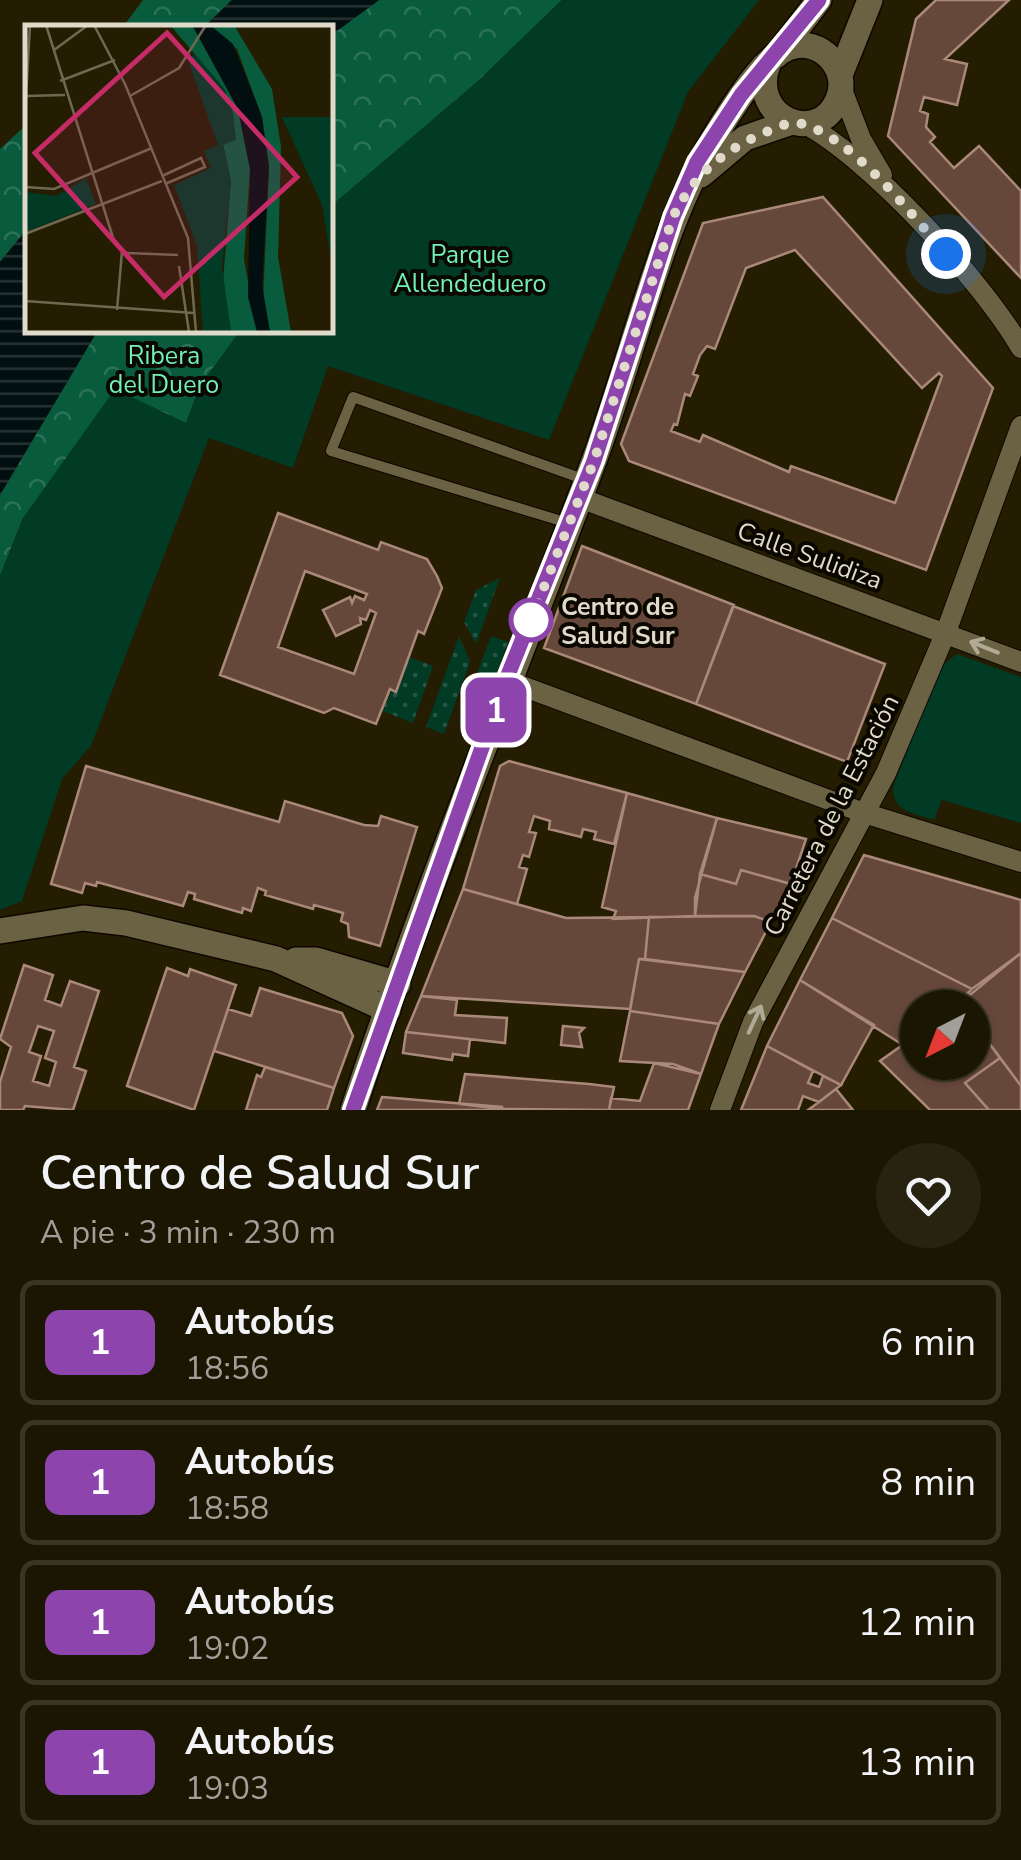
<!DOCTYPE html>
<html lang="es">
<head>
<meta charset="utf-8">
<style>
  body { margin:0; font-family:"Nunito Sans",sans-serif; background:#282310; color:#f1f3f6; height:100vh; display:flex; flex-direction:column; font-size:38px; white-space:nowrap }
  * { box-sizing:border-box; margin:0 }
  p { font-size:32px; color:#a09f99 }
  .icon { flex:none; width:55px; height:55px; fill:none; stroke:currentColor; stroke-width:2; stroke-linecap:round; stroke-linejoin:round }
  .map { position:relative; height:1110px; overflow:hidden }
  .details { display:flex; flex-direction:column; background:#1b1601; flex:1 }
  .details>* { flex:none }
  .badge { padding:0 20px; border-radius:15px; font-size:35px; line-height:65px }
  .needle { width:65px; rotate:222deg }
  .tools { position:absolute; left:900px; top:990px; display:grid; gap:20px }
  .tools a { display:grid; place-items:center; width:90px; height:90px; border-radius:50%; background:#1b1601; box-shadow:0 2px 8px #0004,0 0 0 2px #393523; font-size:50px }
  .you { position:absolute; width:50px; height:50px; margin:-25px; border:8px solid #fff; border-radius:50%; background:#1a73e8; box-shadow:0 0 0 15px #1a73e833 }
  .map>.badge { position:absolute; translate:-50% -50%; box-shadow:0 0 0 5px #fff }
  .round { display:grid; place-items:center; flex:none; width:105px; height:105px; border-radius:52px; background:#282310 }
  .head { display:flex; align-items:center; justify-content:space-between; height:170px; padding:0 40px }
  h1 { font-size:48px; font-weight:600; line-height:75px }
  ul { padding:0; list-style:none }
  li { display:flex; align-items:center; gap:30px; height:125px; margin:0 20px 15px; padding:0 20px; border:5px solid #393523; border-radius:15px }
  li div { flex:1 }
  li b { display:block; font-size:38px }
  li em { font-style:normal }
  li .badge { min-width:110px; font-weight:700; text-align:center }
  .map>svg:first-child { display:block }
  .grass { fill:url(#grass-dots) }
  .forest { fill:url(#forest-crowns) }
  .park { fill:#013a25 }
  .water { fill:url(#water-rules) }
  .building { fill:#66483b; stroke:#aa897a; stroke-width:2.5; fill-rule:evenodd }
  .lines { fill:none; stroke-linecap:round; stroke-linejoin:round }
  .service-casing { stroke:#0d0700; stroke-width:12 }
  .minor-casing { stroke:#0d0700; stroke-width:22 }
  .tertiary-casing { stroke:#0d0700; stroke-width:28 }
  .service { stroke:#6b6244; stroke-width:10 }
  .minor { stroke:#6b6244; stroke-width:20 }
  .tertiary { stroke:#6b6244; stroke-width:25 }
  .oneway { stroke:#b1aa94 }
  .line-casing { stroke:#fff; stroke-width:22 }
  .line { stroke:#8e44ad; stroke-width:15 }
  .walk { stroke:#dfdac9; stroke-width:10; stroke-dasharray:0 18 }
  .stop-dot { fill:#fff; stroke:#8e44ad; stroke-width:5 }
  .labels { text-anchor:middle; stroke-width:8; stroke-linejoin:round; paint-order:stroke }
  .park-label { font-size:25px; fill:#71f1b8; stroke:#0a0701 }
  .street-label { font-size:25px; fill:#dfdac9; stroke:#0a0701 }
  .stop-label { font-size:25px; font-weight:bold; fill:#dfdac9; stroke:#0a0701; text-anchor:start }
  .inset-road { fill:none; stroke:#6f6951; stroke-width:2.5 }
  .view { fill:#c52b66; fill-opacity:0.15; stroke:#c52b66; stroke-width:5 }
  .inset-edge { fill:none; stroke:#dfdac9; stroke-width:5 }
</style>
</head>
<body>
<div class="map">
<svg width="1021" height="1110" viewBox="0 0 1021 1110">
  <defs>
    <pattern id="grass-dots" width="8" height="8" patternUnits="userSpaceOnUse" patternTransform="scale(2.5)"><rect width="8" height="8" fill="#013a25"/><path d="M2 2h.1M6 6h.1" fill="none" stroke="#265643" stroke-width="1.8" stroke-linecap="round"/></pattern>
    <pattern id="forest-crowns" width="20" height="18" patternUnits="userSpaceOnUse" patternTransform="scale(2.5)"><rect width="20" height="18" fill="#095b3e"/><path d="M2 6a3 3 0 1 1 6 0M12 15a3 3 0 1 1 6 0" fill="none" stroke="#2c7259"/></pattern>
    <pattern id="water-rules" width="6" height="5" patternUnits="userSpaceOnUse" patternTransform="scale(2.5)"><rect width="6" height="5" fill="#020f11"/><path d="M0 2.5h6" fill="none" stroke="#263132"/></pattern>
  </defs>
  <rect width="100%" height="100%" fill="#241d01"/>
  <path class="grass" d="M500,578L476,644L464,622L476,590Z
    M459,636L470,662L444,734L426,727Z
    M491,636L508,642L476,729L459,722Z
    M409,657L433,666L413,723L382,711Z"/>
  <path class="forest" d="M143,0H232L204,27L122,28Z
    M379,0H562L476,83L330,207V36Z
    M27,124V229L0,262V149Z
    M98,330H241L199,387L186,424L23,518L0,576V495Z"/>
  <path class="park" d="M562,0H759L688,92L549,440L328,366L293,468L209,438L91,746L62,779L22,901L0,910V576L23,518L115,389L186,423L199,387L241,330H330V207L476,83Z
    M957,654L1021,677V823L942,800L934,820C914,814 892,812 893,787L940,667Z"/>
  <path class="water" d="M232,0H379L330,36V28L204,27Z
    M27,229L28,330H98L0,495V262Z"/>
  <path class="building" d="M936,0H1009L945,59L967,64L957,105L924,97L920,111L928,114L926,127L935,137L930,142L954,168L979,146L1021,191V278L888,136L916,19Z
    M823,197L993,388L926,570L629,461L621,444L703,223ZM795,250L922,388L939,373L942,376L895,503L791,466L789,472L703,435L700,442L671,431L674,424L677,425L685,394L690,396L698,376L693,374L700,355L707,346L715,349L746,268Z
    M278,513L378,550L381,542L427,559L437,576L442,588L424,634L418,631L396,692L390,689L376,724L334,708L324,713L220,675ZM305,571L367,594L364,600L355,596L352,603L350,597L323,610L336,636L361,624L360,618L366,620L370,610L376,613L354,674L278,647Z
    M582,546L734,605L696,704L544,648Z
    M733,606L885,664L847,762L696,704Z
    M509,761L627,793L614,844L594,839L596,832L583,829L581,837L549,829L550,821L534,816L529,832L536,833L529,857L523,855L519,867L527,869L517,904L463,889L500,766Z
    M86,766L279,822L285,801L364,825L378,826L381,816L417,827L380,946L349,937L348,924L341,921L343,913L314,905L313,909L265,895L266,891L258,888L251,911L243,908L242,913L194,899L195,894L188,892L183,906L97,882L96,886L85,883L82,893L51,884Z
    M627,793L717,818L695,898V916L613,919L616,911L602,907Z
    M717,818L806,839L791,884L741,870L736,884L700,874Z
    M864,855L1021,900V953L972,989L832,918Z
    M741,870L791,884L771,922L754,916H695L700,874L736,884Z
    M463,889L566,918L649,917L645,959H639L630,1009L421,996Z
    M754,916L771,922L745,972L645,959L649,917Z
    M832,918L853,929L972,989L953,1008H918V1034L903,1045L800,980Z
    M1021,953V1086L972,1020V1008L960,1003Z
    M639,959L664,962L745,972L719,1024L630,1011Z
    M24,965L53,975L45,1000L61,1006L70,981L99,991L74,1067L86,1071L73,1110L25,1106L23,1110H0V1082L11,1047L0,1039ZM38,1026L54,1031L45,1058L56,1062L49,1086L33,1081L41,1056L29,1052Z
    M167,968L188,976L190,969L236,985L194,1110L127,1086Z
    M800,980L874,1025L841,1085L767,1046Z
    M260,988L342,1013L353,1036L334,1088L214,1051L228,1009L251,1016Z
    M421,996L457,1000L455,1015L507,1018L505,1043L406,1032Z
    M630,1011L719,1024L701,1074L673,1064L620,1061Z
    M972,1020L1000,1058L965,1083L989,1110H930L880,1061L918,1034V1062H972Z
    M563,1026L584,1028L579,1033L582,1047L561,1045Z
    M406,1032L470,1039L468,1056L453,1054L452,1060L403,1053Z
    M767,1046L813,1071L808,1083L819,1087L823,1076L841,1085L819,1102L803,1096L798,1110H741Z
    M1000,1058L1021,1086V1110H989L965,1083Z
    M654,1063L701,1074L688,1110H609L611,1098L640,1101Z
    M265,1067L334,1088L327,1110H246L257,1075L261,1077Z
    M465,1074L589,1084L614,1087L609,1110L502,1109L459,1104Z
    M836,1089L853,1110H808L819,1102Z
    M382,1097L502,1107V1110H377Z"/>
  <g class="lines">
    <defs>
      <path id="service" d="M568,523L331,451L353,397L586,480"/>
      <path id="minor" d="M841,87L861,139L882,175
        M803,123C870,158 983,282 1021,348
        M580,498L1021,662
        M506,680L864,813L1021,862
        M720,1110L753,1022L886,773L946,632L1021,426"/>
      <path id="tertiary" d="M777,55L819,0
        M840,75L870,0
        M701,175L745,138L792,122
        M0,931L83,918L126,923L276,959L388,1010
        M296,960H316L398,984
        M353,1110C425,889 514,675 595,458C638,342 660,219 728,115C742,94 764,58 788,48C819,35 851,69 838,99C819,147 748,119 768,64"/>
    </defs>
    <use href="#service" class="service-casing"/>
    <use href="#minor" class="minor-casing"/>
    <use href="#tertiary" class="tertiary-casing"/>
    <use href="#service" class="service"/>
    <use href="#minor" class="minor"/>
    <use href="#tertiary" class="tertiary"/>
  </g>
  <defs><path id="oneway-shaft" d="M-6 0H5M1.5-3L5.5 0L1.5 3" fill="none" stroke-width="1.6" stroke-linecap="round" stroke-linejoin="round" transform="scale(2.5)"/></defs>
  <g class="oneway">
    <use href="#oneway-shaft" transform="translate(984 647) rotate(-158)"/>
    <use href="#oneway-shaft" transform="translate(755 1019) rotate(-65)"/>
  </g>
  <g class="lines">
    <defs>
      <path id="line" d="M353,1110L506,680L594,461L673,217L697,162L741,95L819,0"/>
    </defs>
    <use href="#line" class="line-casing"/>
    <use href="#line" class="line"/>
    <path class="walk" d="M531,620L594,461L673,217C699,164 738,141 792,122C846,128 911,214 946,254"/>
  </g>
  <circle class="stop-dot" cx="531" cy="620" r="20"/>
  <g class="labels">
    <g class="park-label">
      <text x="470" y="263">Parque<tspan x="470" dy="29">Allendeduero</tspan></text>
      <text x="164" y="364">Ribera<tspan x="164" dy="29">del Duero</tspan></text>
    </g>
    <g class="street-label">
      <text transform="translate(810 555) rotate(20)" y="9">Calle Sulidiza</text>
      <text transform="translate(831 815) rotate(-63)" y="9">Carretera de la Estación</text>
    </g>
    <g class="stop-label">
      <text x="561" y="615">Centro de<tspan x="561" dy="29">Salud Sur</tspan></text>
    </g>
  </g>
  <g transform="translate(25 25)">
    <rect width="308" height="308" fill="#241d01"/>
    <path d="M257,92H307V240L297,180Z" fill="#013a25"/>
    <path d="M145,0L171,2L213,84L225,144L219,234L232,307H206L198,256L206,156L198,119L200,65ZM209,0L247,64L256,122L253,232L266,307H245L238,275L244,142L237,92L212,24L185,1Z" fill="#095b3e"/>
    <path d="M169,28L200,65L208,88L211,115L198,120L206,156L197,242L206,307H178L172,221L149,160L186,143L179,126L193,120L164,38ZM61,153L71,179L0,207V167L31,171Z" fill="#013a25"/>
    <path d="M167,0H185L208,19L237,92L244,142L237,260L245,307H232L223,272L225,144L213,84Z" fill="#020f11"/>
    <path class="inset-road" d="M21,0L90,219L102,228L153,230M69,0L100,59L163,213L171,307M29,25L63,0M35,56L90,35M1,71L40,70M105,71L154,43L181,0M0,91L5,0M137,151L176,133L180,142L140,159M0,162L29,164L127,123M0,209L137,156M154,241L164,307M0,276L169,288M92,285L97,226"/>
    <path class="view" d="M142,8L272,152L139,272L10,128Z"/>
    <rect width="308" height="308" class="inset-edge"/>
  </g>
</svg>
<div class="tools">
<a><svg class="needle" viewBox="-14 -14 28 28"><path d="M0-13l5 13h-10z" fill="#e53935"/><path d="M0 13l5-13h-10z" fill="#a09f99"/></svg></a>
</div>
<div class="you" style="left:946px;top:254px"></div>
<b class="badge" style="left:496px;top:710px;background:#8e44ad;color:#fff">1</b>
</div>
<section class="details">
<div class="head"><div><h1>Centro de Salud Sur</h1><p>A pie · 3 min · 230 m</p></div><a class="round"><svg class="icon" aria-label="heart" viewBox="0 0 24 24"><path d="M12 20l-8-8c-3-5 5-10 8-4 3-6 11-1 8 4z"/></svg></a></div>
<ul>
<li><span class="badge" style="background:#8e44ad;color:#fff">1</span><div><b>Autobús</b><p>18:56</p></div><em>6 min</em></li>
<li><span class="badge" style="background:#8e44ad;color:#fff">1</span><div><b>Autobús</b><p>18:58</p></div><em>8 min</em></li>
<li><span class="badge" style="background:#8e44ad;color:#fff">1</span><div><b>Autobús</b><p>19:02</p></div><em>12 min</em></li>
<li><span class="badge" style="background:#8e44ad;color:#fff">1</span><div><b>Autobús</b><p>19:03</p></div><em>13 min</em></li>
</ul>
</section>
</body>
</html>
